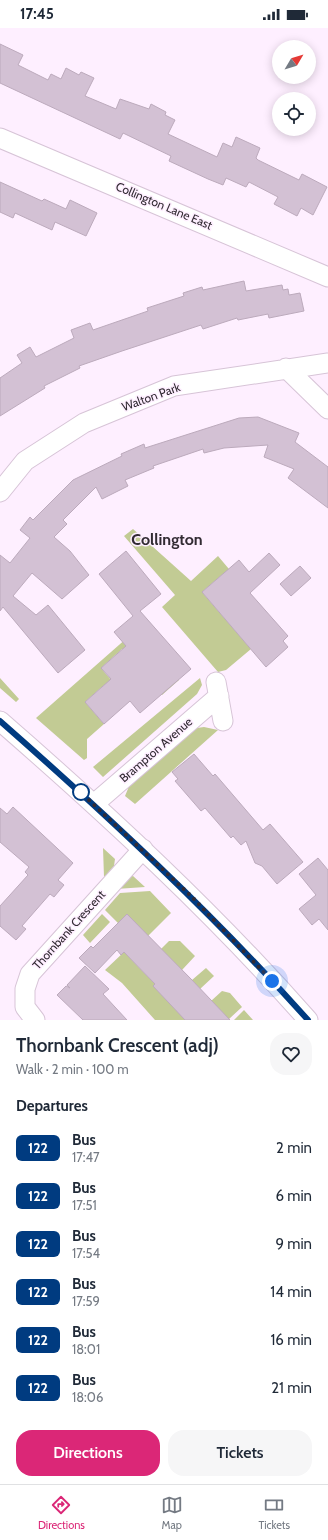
<!DOCTYPE html>
<html lang="en">
<head>
<meta charset="utf-8">
<style>
  body { margin:0; font-family:Cabin,sans-serif; background:#f6f6f7; color:#1f2937; height:100vh; display:flex; flex-direction:column; font-size:15px; white-space:nowrap }
  * { box-sizing:border-box; margin:0 }
  p { font-size:13px; color:#747a83 }
  .icon { flex:none; width:22px; height:22px; fill:none; stroke:currentColor; stroke-width:2; stroke-linecap:round; stroke-linejoin:round }
  .map { position:relative; height:992px; overflow:hidden }
  .details { display:flex; flex-direction:column; background:#fff; flex:1 }
  .details>* { flex:none }
  .badge { padding:0 8px; border-radius:6px; font-size:14px; line-height:26px }
  .needle { width:26px; rotate:52deg }
  .fabs { position:absolute; left:272px; top:12px; display:grid; gap:8px }
  .fabs a { display:grid; place-items:center; width:44px; height:44px; border-radius:50%; background:#fff; box-shadow:0 2px 10px #0003; font-size:20px }
  .you { position:absolute; width:20px; height:20px; margin:-10px; border:3px solid #fff; border-radius:50%; background:#1a73e8; box-shadow:0 0 0 6px #1a73e833 }
  .map>.badge { position:absolute; translate:-50% -50%; box-shadow:0 0 0 2px #fff }
  h2 { padding:0 16px; font-size:15px; line-height:36px }
  .round { display:grid; place-items:center; flex:none; width:42px; height:42px; border-radius:16px; background:#f6f6f7 }
  .summary { display:flex; align-items:center; justify-content:space-between; height:68px; padding:0 16px }
  h1 { font-size:19px; font-weight:600; line-height:30px }
  .button { display:flex; gap:8px; margin-top:auto; padding:8px 16px }
  .button a { flex:1; height:46px; border-radius:16px; background:#db2777; color:#fff; font-size:16px; font-weight:600; line-height:46px; text-align:center }
  .button a+a { background:#f6f6f7; color:#1f2937 }
  ul { padding:0; list-style:none }
  li { display:flex; align-items:center; gap:12px; height:48px; padding:0 16px }
  li div { flex:1 }
  li b { display:block; font-size:15px }
  li em { font-style:normal }
  li .badge { min-width:44px; font-weight:700; text-align:center }
  .status { display:flex; justify-content:space-between; align-items:center; height:28px; padding:0 20px; background:#fff; direction:ltr }
  .status svg { height:11px; fill:currentColor }
  .tabs { display:flex; justify-content:space-around; align-items:center; height:56px; border-top:1px solid #e0e1e3; background:#fff; font-size:11px; color:#747a83 }
  .tabs a { display:grid; justify-items:center; gap:2px }
  .tabs .selected { color:#db2777 }
  .map>svg:first-child { display:block }
  .green { fill:#c2cb94 }
  .building { fill:#d3c1d4; stroke:#bcaabc }
  .lines { fill:none; stroke-linecap:round; stroke-linejoin:round }
  .minor-casing { stroke:#d7c4d7; stroke-width:21 }
  .minor { stroke:#fff; stroke-width:19 }
  .line-casing { stroke:#fff; stroke-width:9 }
  .line { stroke:#003b80; stroke-width:6 }
  .walk { stroke:#322b33; stroke-width:4; stroke-dasharray:0 7.2 }
  .stop-dot { fill:#fff; stroke:#003b80; stroke-width:2 }
  .labels { text-anchor:middle; stroke-width:3; stroke-linejoin:round; paint-order:stroke }
  .street-label { font-size:12px; fill:#322b33; stroke:#feefff }
  .district-label { font-size:16px; font-weight:bold; fill:#322b33; stroke:#feefff }
</style>
</head>
<body>
<div class="status"><b>17:45</b><svg viewBox="0 0 49 12"><path d="M0 12V9h3v3zM5 12V6h3v6zM10 12V3h3v9zM15 12V0h3v12zM26 1h20v11H26zM47 4h2v5h-2z"/></svg></div>
<div class="map">
<svg width="328" height="992" viewBox="0 0 328 992">
  <rect width="100%" height="100%" fill="#feefff"/>
  <path class="green" d="M133,501L191,553L218,528L234,547L223,546L202,564L251,621L226,642L218,644L162,579L175,567L124,508Z
    M136,602L179,652L162,667L122,621L101,640L117,659L104,657L85,674L104,696L87,711V730L84,732L36,690Z
    M0,650L19,671L16,674L0,660Z
    M200,650L202,657L197,666L103,749L93,739Z
    M204,699L218,702L135,776L125,768L130,756L197,700Z
    M103,820L115,831L114,838L104,849Z
    M133,848L145,859L116,861L126,850Z
    M150,863L171,885L148,908L118,895L105,882L120,865Z
    M102,886L110,894L90,915L83,907Z
    M169,913H180L195,928L182,942L161,921Z
    M124,924L155,956L153,958L172,977L195,955L192,952L206,940L214,948L200,961L185,992H155L122,955L105,942Z
    M222,963L230,965L242,979L229,991L211,973Z
    M244,982L253,992H234Z"/>
  <path class="building" d="M0,16L23,27L18,37L48,52L51,46L61,51L66,40L79,47L81,44L94,50L85,68L116,81L120,71L149,81L151,76L166,84L165,87L175,92L168,106L217,129L223,115L232,119L236,109L260,120L256,130L258,132L299,152L302,146L327,159L313,187L301,180L297,188L274,176L278,169L249,154L246,159L226,150L223,157L208,151L169,133L171,128L123,105L120,111L0,55Z
    M0,154L42,173L44,171L66,181L70,172L97,185L86,208L55,194L52,202L15,185L13,190L0,184Z
    M244,253L246,263L282,257L283,262L288,261L289,267L300,265L304,283L269,290L268,286L238,292L237,290L203,301L201,297L122,323L79,338L80,340L44,358L45,360L0,388V350L22,335L17,327L30,319L36,329L74,310L71,302L90,295L93,302L148,283L147,280L184,268L183,265L202,259L203,262Z
    M258,389L299,405L295,414L328,439V480L288,450L294,441L264,429L268,417L224,420L204,425L203,421L153,438L154,440L125,452L128,458L102,471L96,459L63,492L67,496L54,509L70,523L89,547L62,571L32,545L13,568L36,587L48,577L85,622L58,645L3,579L0,583V527L10,535L30,510L20,502L30,489L33,492L73,452L122,428L121,426L144,416L145,420L239,390Z
    M126,523L161,566L140,583L191,641L140,685L130,673L104,696L85,674L111,651L101,640L126,618L114,604L133,588L99,546Z
    M269,525L280,537L250,565L288,608L283,613L288,619L266,639L202,564L239,532L249,544Z
    M300,538L311,550L291,568L280,556Z
    M194,726L213,748L215,746L263,802L270,796L303,834L277,856L262,838L255,835L246,813L241,817L233,808L231,810L205,780L201,783L175,753L178,751L172,744Z
    M13,779L73,835L58,852L64,857L54,869L50,866L22,898L26,901L16,912L0,898V878L28,847L25,844L29,839L0,814V780L7,786Z
    M318,830L328,842V902L319,891L312,897L299,881L316,867L299,846Z
    M127,886L192,952L230,992H185L153,958L155,956L124,924L121,927L117,922L95,945L79,930L91,918L93,920Z
    M85,938L109,961L103,966L127,992H83L57,967L66,958L70,960L67,957Z"/>
  <g class="lines">
    <defs>
      <path id="minor" d="M0,110L328,249
        M286,340L328,381
        M0,464L25,433L84,395L174,358L328,335
        M216,654L223,693
        M0,693C108,787 213,884 308,992
        M94,776L219,668
        M35,992L25,979V961L30,946L143,821"/>
    </defs>
    <use href="#minor" class="minor-casing"/>
    <use href="#minor" class="minor"/>
  </g>
  <g class="lines">
    <defs>
      <path id="line" d="M0,693C108,788 212,885 308,992"/>
    </defs>
    <use href="#line" class="line-casing"/>
    <use href="#line" class="line"/>
    <path class="walk" d="M81,764L77,761L191,868L272,953"/>
  </g>
  <circle class="stop-dot" cx="81" cy="764" r="8"/>
  <g class="labels">
    <g class="street-label">
      <text transform="translate(164 178) rotate(23)" y="4">Collington Lane East</text>
      <text transform="translate(151 369) rotate(-20)" y="4">Walton Park</text>
      <text transform="translate(156 722) rotate(-41)" y="4">Brampton Avenue</text>
      <text transform="translate(69 902) rotate(-48)" y="4">Thornbank Crescent</text>
    </g>
    <g class="district-label">
      <text x="167" y="517">Collington</text>
    </g>
  </g>
</svg>
<div class="fabs">
<a><svg class="needle" viewBox="-14 -14 28 28"><path d="M0-13l5 13h-10z" fill="#e53935"/><path d="M0 13l5-13h-10z" fill="#747a83"/></svg></a>
<a><svg class="icon" aria-label="locate" viewBox="0 0 24 24"><circle cx="12" cy="12" r="6"/><path d="M12 2v4M12 18v4M2 12h4M18 12h4"/></svg></a>
</div>
<div class="you" style="left:272px;top:953px"></div>
</div>
<section class="details">
<div class="summary"><div><h1>Thornbank Crescent (adj)</h1><p>Walk · 2 min · 100 m</p></div><a class="round"><svg class="icon" aria-label="heart" viewBox="0 0 24 24"><path d="M12 20l-8-8c-3-5 5-10 8-4 3-6 11-1 8 4z"/></svg></a></div>
<h2>Departures</h2>
<ul>
<li><span class="badge" style="background:#003b80;color:#fff">122</span><div><b>Bus</b><p>17:47</p></div><em>2 min</em></li>
<li><span class="badge" style="background:#003b80;color:#fff">122</span><div><b>Bus</b><p>17:51</p></div><em>6 min</em></li>
<li><span class="badge" style="background:#003b80;color:#fff">122</span><div><b>Bus</b><p>17:54</p></div><em>9 min</em></li>
<li><span class="badge" style="background:#003b80;color:#fff">122</span><div><b>Bus</b><p>17:59</p></div><em>14 min</em></li>
<li><span class="badge" style="background:#003b80;color:#fff">122</span><div><b>Bus</b><p>18:01</p></div><em>16 min</em></li>
<li><span class="badge" style="background:#003b80;color:#fff">122</span><div><b>Bus</b><p>18:06</p></div><em>21 min</em></li>
</ul>
<div class="button"><a>Directions</a><a>Tickets</a></div>
</section>
<nav class="tabs">
<a class="selected"><svg class="icon" aria-label="directions" viewBox="0 0 24 24"><path d="M12 3l9 9-9 9-9-9zM9 14v-3h6M13 9l2 2-2 2"/></svg>Directions</a>
<a><svg class="icon" aria-label="map" viewBox="0 0 24 24"><path d="M3 6l6-2 6 2 6-2v14l-6 2-6-2-6 2zM9 4v14M15 6v14"/></svg>Map</a>
<a><svg class="icon" aria-label="tickets" viewBox="0 0 24 24"><path d="M3 7h18v10H3zM15 7v10"/></svg>Tickets</a>
</nav>
</body>
</html>
